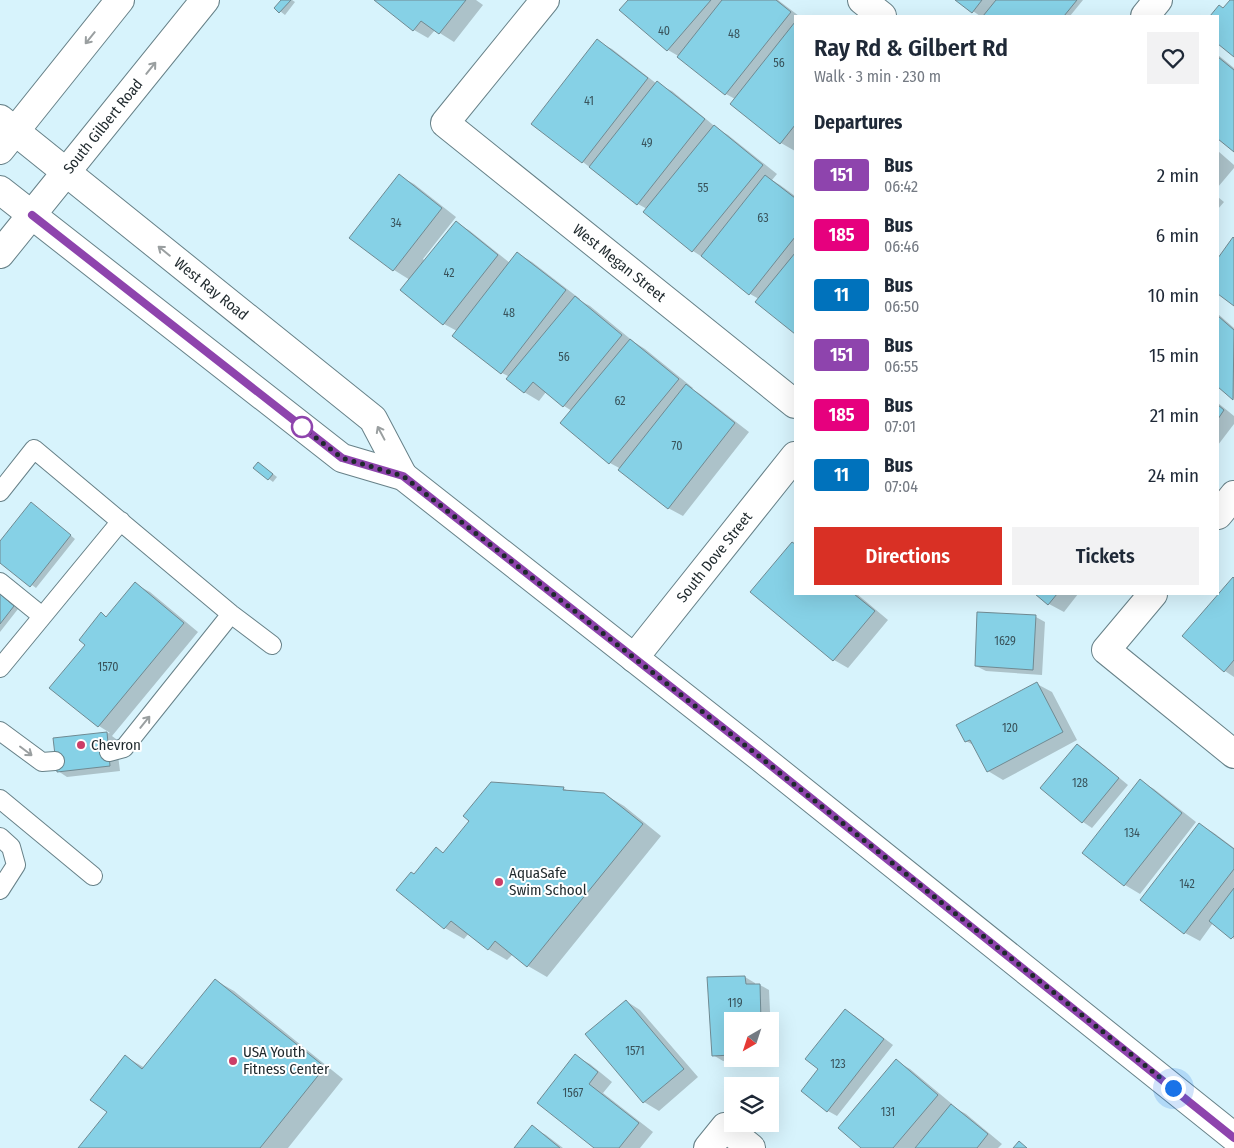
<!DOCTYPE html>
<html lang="en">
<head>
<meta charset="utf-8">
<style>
  body { margin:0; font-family:"Fira Sans Condensed",sans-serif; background:#f2f2f3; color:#1f2937; height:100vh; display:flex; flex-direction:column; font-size:19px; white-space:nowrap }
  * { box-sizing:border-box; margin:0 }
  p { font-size:16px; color:#747a83 }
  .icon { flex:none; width:28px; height:28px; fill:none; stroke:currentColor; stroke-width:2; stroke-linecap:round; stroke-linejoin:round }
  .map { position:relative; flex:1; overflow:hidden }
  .side { position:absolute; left:794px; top:15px; width:425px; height:580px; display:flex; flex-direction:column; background:#fff; border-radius:0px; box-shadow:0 5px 20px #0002 }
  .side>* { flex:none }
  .badge { padding:0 10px; border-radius:4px; font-size:18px; line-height:32px }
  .needle { width:32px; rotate:219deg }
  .controls { position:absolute; left:724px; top:1012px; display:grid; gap:10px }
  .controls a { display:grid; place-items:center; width:55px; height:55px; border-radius:0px; background:#fff; box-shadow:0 5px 20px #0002; font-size:25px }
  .you { position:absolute; width:25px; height:25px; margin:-12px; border:4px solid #fff; border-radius:50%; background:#1a73e8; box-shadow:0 0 0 8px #1a73e833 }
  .map>.badge { position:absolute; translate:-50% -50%; box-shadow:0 0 0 2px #fff }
  h2 { padding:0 20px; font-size:19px; line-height:45px }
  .round { display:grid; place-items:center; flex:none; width:52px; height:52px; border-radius:0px; background:#f2f2f3 }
  .summary { display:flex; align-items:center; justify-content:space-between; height:85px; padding:0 20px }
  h1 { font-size:24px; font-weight:600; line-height:38px }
  .cta { display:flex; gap:10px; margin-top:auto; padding:10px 20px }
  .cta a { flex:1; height:58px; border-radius:0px; background:#d93025; color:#fff; font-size:20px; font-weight:600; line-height:58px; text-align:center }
  .cta a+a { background:#f2f2f3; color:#1f2937 }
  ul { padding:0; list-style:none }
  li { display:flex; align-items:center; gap:15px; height:60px; padding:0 20px }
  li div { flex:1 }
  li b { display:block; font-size:19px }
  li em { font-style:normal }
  li .badge { min-width:55px; font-weight:700; text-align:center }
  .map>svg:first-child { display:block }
  .shadow { fill:#0003 }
  .building { fill:#86d1e6; stroke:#708a92 }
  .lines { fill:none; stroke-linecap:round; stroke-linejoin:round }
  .service-casing { stroke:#678188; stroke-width:20 }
  .minor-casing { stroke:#678188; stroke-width:30 }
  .primary-casing { stroke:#678188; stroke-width:30 }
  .service { stroke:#fff; stroke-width:18 }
  .minor { stroke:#fff; stroke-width:28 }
  .primary { stroke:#fff; stroke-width:28 }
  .oneway { stroke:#9a9fa0 }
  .line-casing { stroke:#fff; stroke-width:11 }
  .line { stroke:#8e44ad; stroke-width:8 }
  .walk { stroke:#1f292d; stroke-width:5; stroke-dasharray:0 9 }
  .stop-dot { fill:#fff; stroke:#8e44ad; stroke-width:2.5 }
  .poi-dot { fill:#cc3e67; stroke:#fff; stroke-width:2 }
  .labels { text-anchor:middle; stroke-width:4; stroke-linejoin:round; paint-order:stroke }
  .number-label { font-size:12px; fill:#39535b }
  .street-label { font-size:15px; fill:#1f292d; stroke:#fff }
  .poi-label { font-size:15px; fill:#1f292d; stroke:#fff; text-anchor:start }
</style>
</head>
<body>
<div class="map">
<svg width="1234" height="1148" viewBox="0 0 1234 1148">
  <rect width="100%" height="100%" fill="#d7f3fc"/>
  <path class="shadow" d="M282,0H292L295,2L285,15L276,8Z
    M376,0H476L483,5L454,42L435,30L428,38L414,30Z
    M629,0H778L799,16H795V151L781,143L731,104L735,99L726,94L680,57L668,50L621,10Z
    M957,0H1083L1070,16H980Z
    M1232,0H1234V55L1218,42V16H1211L1219,6L1224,9Z
    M597,41L612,49L657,84L672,91L718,129L728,135L777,174L772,180L780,185L795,196V333L759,299L750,294L707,260L693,251L645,212L647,209L638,204L533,124Z
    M1218,55L1234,68V150L1218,137Z
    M1218,151L1234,165V168L1218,187Z
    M399,176L414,184L456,217L423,259L425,261L456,222L470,231L510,263L517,253L532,262L580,299L579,300L590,306L634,342L645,349L693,388L692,389L700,394L749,432L683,516L668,508L621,469L610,463L572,411L564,406L546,392L539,401L524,392L510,377L502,373L457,331L444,324L401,290L410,280L394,270L351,238Z
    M1218,197L1224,202L1218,209Z
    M1234,239V305L1218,292V260Z
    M1218,314L1234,328V399L1218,385Z
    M1218,403L1234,416V424L1218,445Z
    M263,466L277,477L273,482L269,479Z
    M35,506L75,539L36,588L0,561V543Z
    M795,545V594H857L888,620L848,668L834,660L751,592Z
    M1234,579V677L1225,671L1184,636Z
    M135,584L150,592L198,632L112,736L116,739L120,771L67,777L58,771L54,739L110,733L99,726L51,688L87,645L101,614L107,617Z
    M1037,594H1078L1064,612L1049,604Z
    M0,595L18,609L0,632Z
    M1036,617L1045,622L1042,675L986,671L976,666Z
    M1037,684L1052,692L1077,740L1003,780L988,771L975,746L966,741Z
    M1078,745L1087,751L1128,785L1092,828L1083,822L1042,788Z
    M1140,781L1154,789L1196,822L1140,894L1125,885L1084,853Z
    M563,788L570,792L604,794L624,806L661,836L547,977L528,966L513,954L507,960L488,949L469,933L464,939L445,928L397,890L414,875L436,849L445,854Z
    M1199,824L1214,833L1234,848V939L1213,923L1200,941L1185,933Z
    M745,977L755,983V985H760L769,990L771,1033L770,1021H732V1059H753L723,1061L713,1055Z
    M215,980L234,991L343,1079L288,1148H79L108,1112L126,1057L145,1068Z
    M626,1001L640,1010L698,1077L659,1111L644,1102L586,1034Z
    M845,1010L855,1016L893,1045L837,1116L828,1111L820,1069Z
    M575,1056L590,1064L612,1082L603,1093L653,1132L640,1148H596Z
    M896,1061L910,1069L952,1104L950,1105L966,1114L1002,1144L998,1148H863Z
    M532,1127L546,1135L563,1148H515Z"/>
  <path class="building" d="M281,0H291L279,13L274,8Z
    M374,0H466L439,34L421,21L413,31Z
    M628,0H711L667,51L619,10Z
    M722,0H776L791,12L725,95L677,57Z
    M955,0H982L972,13Z
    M996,0H1077L1064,16H983Z
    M1230,0H1234V57L1218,44V16H1210L1219,5L1223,8Z
    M795,22V125L780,144L730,104Z
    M597,39L648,78L582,163L531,124Z
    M1218,57L1234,70V152L1218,139Z
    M657,81L705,119L637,205L589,167Z
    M714,125L763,165L692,252L643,212Z
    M399,174L442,208L393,271L349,238Z
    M765,175L795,198V237L749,295L701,256Z
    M456,221L498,255L443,325L400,290Z
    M1233,237L1234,238V306L1218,294V258Z
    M517,252L566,290L501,374L452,336Z
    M795,253V334L755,302Z
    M575,296L622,335L563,407L533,382L524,393L506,379Z
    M1218,316L1234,330L1233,400L1218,387Z
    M630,339L679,379L609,464L560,423Z
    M686,384L735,423L668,509L618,470Z
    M1218,405L1224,410L1218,419Z
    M258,462L273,474L268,480L253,468Z
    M31,502L71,535L30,587L0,563V541Z
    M792,542L795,544V594H854L875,611L833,661L750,592Z
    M1233,577L1234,578V660L1224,672L1182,636Z
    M135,582L184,623L98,727L49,688L85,645L79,640L101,612L106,617Z
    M0,594L14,606L0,624Z
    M1035,594H1057L1048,605Z
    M977,612L1036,615L1033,670L975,666Z
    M1037,682L1063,732L987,772L970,740L965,742L956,725Z
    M107,732L110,766L57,772L53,738Z
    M1077,744L1119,778L1082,823L1040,788Z
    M1140,779L1182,813L1124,886L1082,853Z
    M491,782L564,787L563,790L604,793L643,824L527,967L495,941L488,950L451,921L444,929L396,890L411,872L414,874L436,847L443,853L469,821L463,816Z
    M1199,823L1234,849V869L1184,934L1140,900Z
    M1234,888V936L1231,939L1209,921Z
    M745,976L746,984H760L761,1021H732V1055L712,1056L707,977Z
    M215,979L325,1067L260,1148H78L107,1112L90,1100L125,1055L142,1069Z
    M626,1000L684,1069L643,1103L585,1034Z
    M845,1009L884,1039L827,1112L801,1091L818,1069L805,1059Z
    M575,1054L598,1072L589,1084L639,1123L619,1148H594L537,1103Z
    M896,1059L938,1095L893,1148H861L838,1128Z
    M951,1104L988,1134L977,1148H915Z
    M532,1125L560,1148H514Z
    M1019,1141L1027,1148H1013Z"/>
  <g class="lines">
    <defs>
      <path id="service" d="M0,492L34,449L231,614L272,645
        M0,582L42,616
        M0,668L121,521
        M0,731L42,762L55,761
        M109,752L124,748L231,614
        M0,799L93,876
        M0,837L11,847L16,865L0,890"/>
      <g id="minor">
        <path id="s1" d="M545,0L445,123L795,404"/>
        <path d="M862,0L882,16"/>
        <path d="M1145,16L1158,0"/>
        <path d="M1218,515L1234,495"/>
        <path d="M1153,594L1106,650L1234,754"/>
        <path id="s2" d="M634,658L795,456"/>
        <path d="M708,1148L725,1127L751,1148"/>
      </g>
      <g id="primary">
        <path id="s3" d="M0,119L373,419L403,476"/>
        <path d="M0,150L120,0"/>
        <path d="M0,190L342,458L403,476L760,757L1234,1137"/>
        <path id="s4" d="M0,254L205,0"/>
      </g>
    </defs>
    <use href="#service" class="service-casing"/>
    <use href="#minor" class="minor-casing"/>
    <use href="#primary" class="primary-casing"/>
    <use href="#service" class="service"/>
    <use href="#minor" class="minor"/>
    <use href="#primary" class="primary"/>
  </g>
  <defs><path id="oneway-shaft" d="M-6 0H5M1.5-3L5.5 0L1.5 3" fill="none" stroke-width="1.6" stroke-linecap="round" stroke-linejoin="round" transform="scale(1.25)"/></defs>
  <g class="oneway">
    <use href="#oneway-shaft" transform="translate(90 38) rotate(129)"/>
    <use href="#oneway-shaft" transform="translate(151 68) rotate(-51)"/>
    <use href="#oneway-shaft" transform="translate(164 251) rotate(-141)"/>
    <use href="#oneway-shaft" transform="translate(381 433) rotate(-118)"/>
    <use href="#oneway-shaft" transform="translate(145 722) rotate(-51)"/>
    <use href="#oneway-shaft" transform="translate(26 751) rotate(37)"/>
  </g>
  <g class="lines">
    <defs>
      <path id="line" d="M32,215L342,458L403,476L760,757L1234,1138"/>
    </defs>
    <use href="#line" class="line-casing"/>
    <use href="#line" class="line"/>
    <path class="walk" d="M302,427L342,458L403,476L760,757L1173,1088"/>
  </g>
  <circle class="stop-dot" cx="302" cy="427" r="10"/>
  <g class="poi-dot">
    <circle cx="81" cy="745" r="5"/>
    <circle cx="499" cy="882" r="5"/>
    <circle cx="233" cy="1061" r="5"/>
  </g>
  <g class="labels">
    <g class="number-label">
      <text x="664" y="35">40</text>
      <text x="734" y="38">48</text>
      <text x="779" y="67">56</text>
      <text x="589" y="105">41</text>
      <text x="647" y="147">49</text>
      <text x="703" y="192">55</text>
      <text x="763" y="222">63</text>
      <text x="396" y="227">34</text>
      <text x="449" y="277">42</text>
      <text x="509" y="317">48</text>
      <text x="564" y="361">56</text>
      <text x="620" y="405">62</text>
      <text x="677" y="450">70</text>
      <text x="1005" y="645">1629</text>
      <text x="108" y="671">1570</text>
      <text x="1010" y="732">120</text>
      <text x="1080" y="787">128</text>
      <text x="1132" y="837">134</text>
      <text x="1187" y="888">142</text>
      <text x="735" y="1007">119</text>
      <text x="635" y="1055">1571</text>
      <text x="838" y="1068">123</text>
      <text x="573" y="1097">1567</text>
      <text x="888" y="1116">131</text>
    </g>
    <g class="street-label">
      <text dy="5" stroke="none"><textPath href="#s4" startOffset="164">South Gilbert Road</textPath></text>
      <text dy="5" stroke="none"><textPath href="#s1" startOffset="382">West Megan Street</textPath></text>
      <text dy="5" stroke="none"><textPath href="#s3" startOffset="271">West Ray Road</textPath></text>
      <text dy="5" stroke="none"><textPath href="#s2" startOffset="129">South Dove Street</textPath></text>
    </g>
    <g class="poi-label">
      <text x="91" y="750">Chevron</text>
      <text x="509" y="878">AquaSafe<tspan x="509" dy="17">Swim School</tspan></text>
      <text x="243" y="1057">USA Youth<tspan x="243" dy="17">Fitness Center</tspan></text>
    </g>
  </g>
</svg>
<div class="controls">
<a><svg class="needle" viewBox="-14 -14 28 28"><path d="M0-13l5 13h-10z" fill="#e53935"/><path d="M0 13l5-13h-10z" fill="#747a83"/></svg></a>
<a><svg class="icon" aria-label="layers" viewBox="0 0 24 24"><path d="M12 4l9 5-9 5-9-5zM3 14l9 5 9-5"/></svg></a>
</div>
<div class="you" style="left:1173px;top:1088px"></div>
<section class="side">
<div class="summary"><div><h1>Ray Rd &amp; Gilbert Rd</h1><p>Walk · 3 min · 230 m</p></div><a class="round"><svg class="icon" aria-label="heart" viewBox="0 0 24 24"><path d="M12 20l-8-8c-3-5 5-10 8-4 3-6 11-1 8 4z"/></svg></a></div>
<h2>Departures</h2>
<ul>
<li><span class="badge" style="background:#8e44ad;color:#fff">151</span><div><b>Bus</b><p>06:42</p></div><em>2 min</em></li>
<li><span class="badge" style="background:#e6007e;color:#fff">185</span><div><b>Bus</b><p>06:46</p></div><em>6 min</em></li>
<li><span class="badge" style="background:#0072bc;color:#fff">11</span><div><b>Bus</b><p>06:50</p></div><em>10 min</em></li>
<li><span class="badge" style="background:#8e44ad;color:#fff">151</span><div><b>Bus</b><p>06:55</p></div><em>15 min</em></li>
<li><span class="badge" style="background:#e6007e;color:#fff">185</span><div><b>Bus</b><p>07:01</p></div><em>21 min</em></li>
<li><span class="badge" style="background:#0072bc;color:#fff">11</span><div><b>Bus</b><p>07:04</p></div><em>24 min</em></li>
</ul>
<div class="cta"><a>Directions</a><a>Tickets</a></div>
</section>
</div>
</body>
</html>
